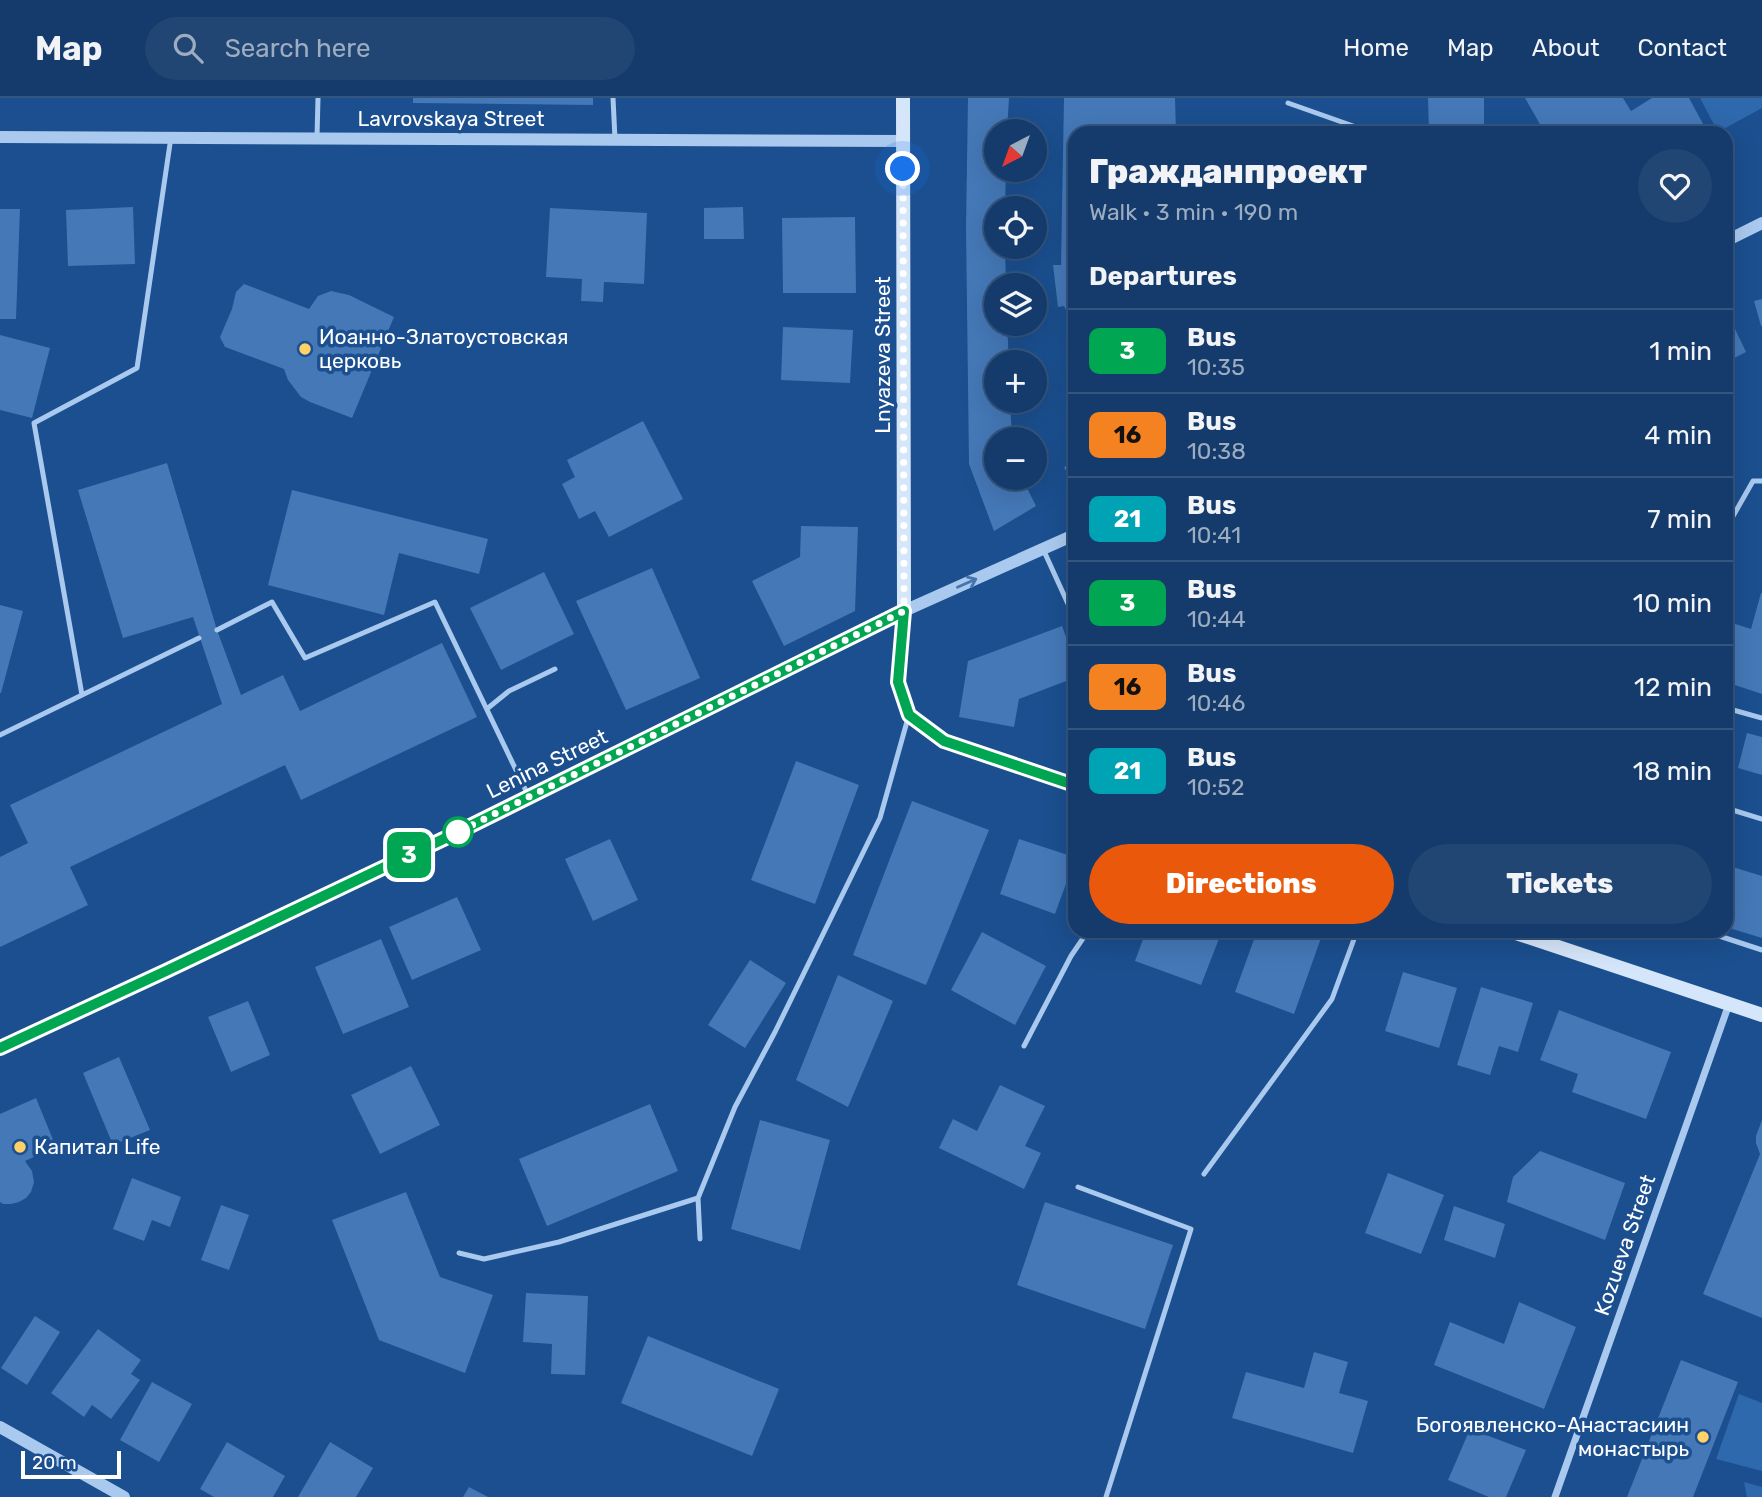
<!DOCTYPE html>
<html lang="en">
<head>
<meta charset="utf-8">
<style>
  body { margin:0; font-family:Rubik,sans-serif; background:#214673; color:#f1f3f6; height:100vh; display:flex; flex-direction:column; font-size:26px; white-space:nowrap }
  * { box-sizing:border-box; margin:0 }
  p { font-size:23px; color:#9dadc1 }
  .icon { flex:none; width:38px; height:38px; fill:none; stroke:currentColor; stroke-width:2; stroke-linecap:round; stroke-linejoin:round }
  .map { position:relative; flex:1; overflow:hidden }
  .details { position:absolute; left:1068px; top:28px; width:665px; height:812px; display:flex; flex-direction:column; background:#143b6b; border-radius:21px; box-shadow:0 7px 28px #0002,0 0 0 2px #33557e }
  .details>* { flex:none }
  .badge { padding:0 14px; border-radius:10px; font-size:24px; line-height:46px }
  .needle { width:46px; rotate:221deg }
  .tools { position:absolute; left:984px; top:21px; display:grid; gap:14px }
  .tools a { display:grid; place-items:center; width:63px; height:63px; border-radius:50%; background:#143b6b; box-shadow:0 7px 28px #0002,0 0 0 2px #33557e; font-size:35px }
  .scale { position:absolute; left:21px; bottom:18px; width:100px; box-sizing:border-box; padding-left:7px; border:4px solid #fff; border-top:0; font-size:19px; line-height:24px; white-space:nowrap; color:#fff; -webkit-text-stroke:5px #1b4f8f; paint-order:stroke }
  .you { position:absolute; width:35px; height:35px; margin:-18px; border:5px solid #fff; border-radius:50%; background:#1a73e8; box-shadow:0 0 0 10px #1a73e833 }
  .map>.badge { position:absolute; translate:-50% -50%; box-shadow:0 0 0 4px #fff }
  h2 { padding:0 21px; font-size:26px; line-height:63px }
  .round { display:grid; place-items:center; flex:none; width:74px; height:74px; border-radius:37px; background:#214673 }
  .headline { display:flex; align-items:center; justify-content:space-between; height:119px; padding:0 21px }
  h1 { font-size:33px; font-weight:800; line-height:52px }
  .primary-button { display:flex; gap:14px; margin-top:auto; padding:14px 21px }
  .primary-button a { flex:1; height:80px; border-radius:42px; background:#ea580c; color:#fff; font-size:28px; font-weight:800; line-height:80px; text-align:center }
  .primary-button a+a { background:#214673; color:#f1f3f6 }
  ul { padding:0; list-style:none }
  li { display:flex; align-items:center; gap:21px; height:84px; padding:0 21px; border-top:2px solid #33557e }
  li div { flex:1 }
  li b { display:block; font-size:26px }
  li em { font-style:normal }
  li .badge { min-width:77px; font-weight:700; text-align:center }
  header { display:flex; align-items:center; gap:42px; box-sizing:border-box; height:98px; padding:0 35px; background:#143b6b; border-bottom:2px solid #33557e }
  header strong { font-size:33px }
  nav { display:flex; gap:38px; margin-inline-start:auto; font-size:24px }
  .search { width:490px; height:63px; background:#214673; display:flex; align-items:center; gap:18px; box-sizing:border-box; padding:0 24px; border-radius:38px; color:#9dadc1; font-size:26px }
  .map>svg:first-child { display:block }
  .green { fill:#2e69ad }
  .building { fill:#4478b7 }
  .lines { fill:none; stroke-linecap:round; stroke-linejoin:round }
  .service { stroke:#a9c9ee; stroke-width:5 }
  .minor { stroke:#a9c9ee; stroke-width:7 }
  .tertiary { stroke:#a9c9ee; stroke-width:12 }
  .secondary { stroke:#d6e6fa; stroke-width:14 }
  .oneway { stroke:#4674ac }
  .line-casing { stroke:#fff; stroke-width:16 }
  .line { stroke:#00a651; stroke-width:10 }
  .walk { stroke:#fff; stroke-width:7; stroke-dasharray:0 12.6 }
  .poi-dot { fill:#ffd166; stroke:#1b4f8f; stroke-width:2.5 }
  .stop-dot { fill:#fff; stroke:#00a651; stroke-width:3.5 }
  .labels { text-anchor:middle; stroke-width:7; stroke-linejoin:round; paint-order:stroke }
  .street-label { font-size:21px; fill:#fff; stroke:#1b4f8f }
  .poi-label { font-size:21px; fill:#fff; stroke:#1b4f8f; text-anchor:start }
</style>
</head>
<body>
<header>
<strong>Map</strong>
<div class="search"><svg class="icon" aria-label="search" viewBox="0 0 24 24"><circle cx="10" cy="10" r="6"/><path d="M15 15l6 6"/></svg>Search here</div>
<nav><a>Home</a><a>Map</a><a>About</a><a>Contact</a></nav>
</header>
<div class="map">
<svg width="1762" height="1399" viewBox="0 0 1762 1399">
  <rect width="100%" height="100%" fill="#1b4f8f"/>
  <path class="green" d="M1700,0H1762V10L1718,34Z
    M1739,1296L1762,1305V1373L1716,1361Z
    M1744,1384L1762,1389V1399H1747Z"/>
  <path class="building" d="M413,0H593V7L413,5Z
    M968,0H1009L1007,33H996V72H1006L1005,110H996V149H1005L1006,187H996V226H1007L1009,264H996V303H1010L1012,341H996V380H1022L1036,408L994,433L969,366L966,129Z
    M1064,0H1175L1176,35H1074V228L1064,208L1058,209L1053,167H1061Z
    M1428,0H1484V35H1429Z
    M1525,0H1623L1631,13L1652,0H1689L1708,35H1545Z
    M133,109L135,166L68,168L66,112Z
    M743,109L744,141H704V110Z
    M550,110L647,115L644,186L604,184L603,204L581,203L582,181L546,179Z
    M0,111H20L16,221H0Z
    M855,119L856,195H783L782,120Z
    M244,186L309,211L318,198L331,193L349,197L394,219L352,320L310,304L301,299L288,282L284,271L225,249L220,239L232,211L236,194Z
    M1762,201V228H1761L1754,203Z
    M1726,212L1746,254L1726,264Z
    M783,229L853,232L850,285L781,282Z
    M0,237L50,250L32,320L0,312Z
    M643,323L683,401L609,439L595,413L579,421L562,386L575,379L567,362Z
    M1074,364V390L1064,369Z
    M167,365L217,532L241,597L283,577L300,613L442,545L477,619L301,702L285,667L70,769L88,807L0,849V759L28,745L10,707L222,606L193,519L123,540L78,392Z
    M292,392L488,441L479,476L399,455L384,517L268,487Z
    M801,428L858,429L855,513L784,548L752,483L800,459Z
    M652,470L700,580L626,612L576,503Z
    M544,474L574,536L501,572L470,510Z
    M1761,495H1762V596L1726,584V523L1751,531Z
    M0,507L23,513L1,595H0Z
    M1062,528L1074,561V580L1019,601L1014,629L959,619L968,563Z
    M1747,635L1762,639V677L1738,670Z
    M796,663L859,687L815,806L751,782Z
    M912,703L989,732L926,887L853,857Z
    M610,741L638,802L593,823L565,761Z
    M1019,741L1074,759V764L1055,816L1000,796Z
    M1726,767L1762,778V840L1726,829Z
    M457,799L481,852L412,882L389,829Z
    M1146,833H1222L1201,887L1135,863Z
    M1257,833H1303L1321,840L1294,916L1235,894Z
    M982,834L1046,868L1015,927L951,892Z
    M381,841L409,909L343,936L315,869Z
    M750,862L786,885L745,950L708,927Z
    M1403,874L1457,890L1439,950L1385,933Z
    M838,877L893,903L848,1009L796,982Z
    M1481,889L1533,905L1518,954L1499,948L1490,977L1457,967Z
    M248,903L270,957L231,974L208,919Z
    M1559,912L1671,954L1646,1021L1572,994L1578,976L1540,962Z
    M119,959L150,1032L113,1047L83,975Z
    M411,968L440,1027L380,1056L351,997Z
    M1000,987L1045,1008L1025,1048L1041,1055L1024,1091L939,1050L953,1021L977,1033Z
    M36,1000L56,1049L25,1063L32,1073L34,1084L31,1094L26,1100L19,1104L11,1106H3L0,1104V1016Z
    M650,1006L678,1073L547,1128L519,1061Z
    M760,1022L830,1042L800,1152L731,1131Z
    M1762,1022V1220L1703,1196L1760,1056L1756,1045V1038Z
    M1540,1053L1625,1085L1605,1142L1507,1104L1513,1079Z
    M1388,1075L1444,1097L1421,1156L1365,1135Z
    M132,1080L181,1099L170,1129L152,1122L144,1143L113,1131Z
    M406,1094L440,1179L493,1197L465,1275L379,1242L332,1122Z
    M1045,1104L1173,1147L1145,1231L1017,1187Z
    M221,1107L249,1117L229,1172L201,1162Z
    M1454,1108L1505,1126L1495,1160L1444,1142Z
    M526,1195L588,1198L585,1277L551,1276L552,1246L523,1244Z
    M1519,1204L1576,1229L1544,1311L1434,1267L1450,1224L1504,1246Z
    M35,1218L60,1234L27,1287L1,1270Z
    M98,1231L141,1262L131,1276L140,1282L111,1321L92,1307L84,1319L51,1295Z
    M648,1238L779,1291L752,1358L621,1305Z
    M1314,1254L1348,1264L1339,1295L1368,1303L1353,1355L1232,1320L1246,1274L1304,1290Z
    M1681,1262L1738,1284L1693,1399H1627Z
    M152,1284L192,1306L159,1364L120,1342Z
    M1470,1331L1526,1352L1506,1399H1489L1448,1382Z
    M227,1344L285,1378L273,1399H214L200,1391Z
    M330,1344L373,1370L356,1399H298Z
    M469,1389L488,1399H463Z"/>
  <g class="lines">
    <path class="service" d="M613,0L615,41
      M1288,5L1373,35
      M317,39L318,0
      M1726,435L1728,427L1753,383H1762
      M1043,451L1074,519
      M217,532L272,504L305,560L435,504L529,699
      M82,597L34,325L137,270L171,39
      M488,610L509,593L555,571
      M1726,610L1762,620
      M0,637L199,540
      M1726,710L1762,721
      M1704,833L1762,852
      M1024,948L1071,858L1088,833
      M1204,1076L1332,901L1357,833
      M1078,1089L1191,1131L1106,1399
      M700,1141L698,1100L735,1009L775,934L880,720L908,620
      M459,1155L484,1161L559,1144L698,1100"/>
    <path class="minor" d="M1555,1399L1729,906"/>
    <path class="tertiary" d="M0,39L903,43
      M1726,143L1762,125
      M904,513L1074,437
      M0,1329L124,1399"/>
    <path class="secondary" d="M903,0L904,513L898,584L909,617L944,643L1074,687
      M1510,833L1762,917
      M0,950L166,873L454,736L904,513"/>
  </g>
  <defs><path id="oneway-shaft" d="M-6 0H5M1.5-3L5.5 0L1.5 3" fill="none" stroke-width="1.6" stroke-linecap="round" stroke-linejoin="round" transform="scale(1.75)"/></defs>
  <use class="oneway" href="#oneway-shaft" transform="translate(967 485) rotate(-24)"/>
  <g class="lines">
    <defs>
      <path id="line" d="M0,950L166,873L454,736L904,513L898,584L909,617L944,643L1074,687"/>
    </defs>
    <use href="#line" class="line-casing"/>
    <use href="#line" class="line"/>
    <path class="walk" d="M458,734L454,736L904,513L903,71"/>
  </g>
  <g class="poi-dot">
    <circle cx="305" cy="251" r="7"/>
    <circle cx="20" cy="1049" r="7"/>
    <circle cx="1703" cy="1339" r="7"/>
  </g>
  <circle class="stop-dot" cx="458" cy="734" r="14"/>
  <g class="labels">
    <g class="street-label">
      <text x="451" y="28">Lavrovskaya Street</text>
      <text transform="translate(883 257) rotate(-90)" y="7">Lnyazeva Street</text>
      <text transform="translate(547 666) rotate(-26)" y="7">Lenina Street</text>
      <text transform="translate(1625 1147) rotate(-71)" y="7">Kozueva Street</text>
    </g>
    <g class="poi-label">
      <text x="319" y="246">Иоанно-Златоустовская<tspan x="319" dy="24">церковь</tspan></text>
      <text x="34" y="1056">Капитал Life</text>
      <text x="1689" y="1334" text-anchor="end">Богоявленско-Анастасиин<tspan x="1689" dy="24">монастырь</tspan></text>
    </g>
  </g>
</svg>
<div class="tools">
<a><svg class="needle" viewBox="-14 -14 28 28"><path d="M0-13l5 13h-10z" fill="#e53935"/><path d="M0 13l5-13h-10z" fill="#9dadc1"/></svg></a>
<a><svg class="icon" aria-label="locate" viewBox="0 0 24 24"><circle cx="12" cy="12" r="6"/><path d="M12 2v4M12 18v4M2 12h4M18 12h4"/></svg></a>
<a><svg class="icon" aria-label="layers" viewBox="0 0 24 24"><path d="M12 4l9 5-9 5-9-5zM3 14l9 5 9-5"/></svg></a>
<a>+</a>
<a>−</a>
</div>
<div class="scale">20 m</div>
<div class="you" style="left:903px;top:71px"></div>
<b class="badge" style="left:409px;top:757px;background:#00a651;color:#fff">3</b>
<section class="details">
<div class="headline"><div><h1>Гражданпроект</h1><p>Walk · 3 min · 190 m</p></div><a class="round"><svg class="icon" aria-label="heart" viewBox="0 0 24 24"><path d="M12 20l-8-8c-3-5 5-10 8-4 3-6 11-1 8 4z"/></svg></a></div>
<h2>Departures</h2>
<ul>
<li><span class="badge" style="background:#00a651;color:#fff">3</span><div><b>Bus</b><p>10:35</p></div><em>1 min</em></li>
<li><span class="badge" style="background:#f58220;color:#111">16</span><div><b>Bus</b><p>10:38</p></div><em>4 min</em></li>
<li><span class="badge" style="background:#00a3b4;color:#fff">21</span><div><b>Bus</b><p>10:41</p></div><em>7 min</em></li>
<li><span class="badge" style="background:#00a651;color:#fff">3</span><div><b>Bus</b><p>10:44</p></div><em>10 min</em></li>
<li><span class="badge" style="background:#f58220;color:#111">16</span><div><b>Bus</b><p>10:46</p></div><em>12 min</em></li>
<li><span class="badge" style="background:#00a3b4;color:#fff">21</span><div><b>Bus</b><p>10:52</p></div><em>18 min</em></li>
</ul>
<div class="primary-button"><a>Directions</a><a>Tickets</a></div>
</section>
</div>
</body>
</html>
